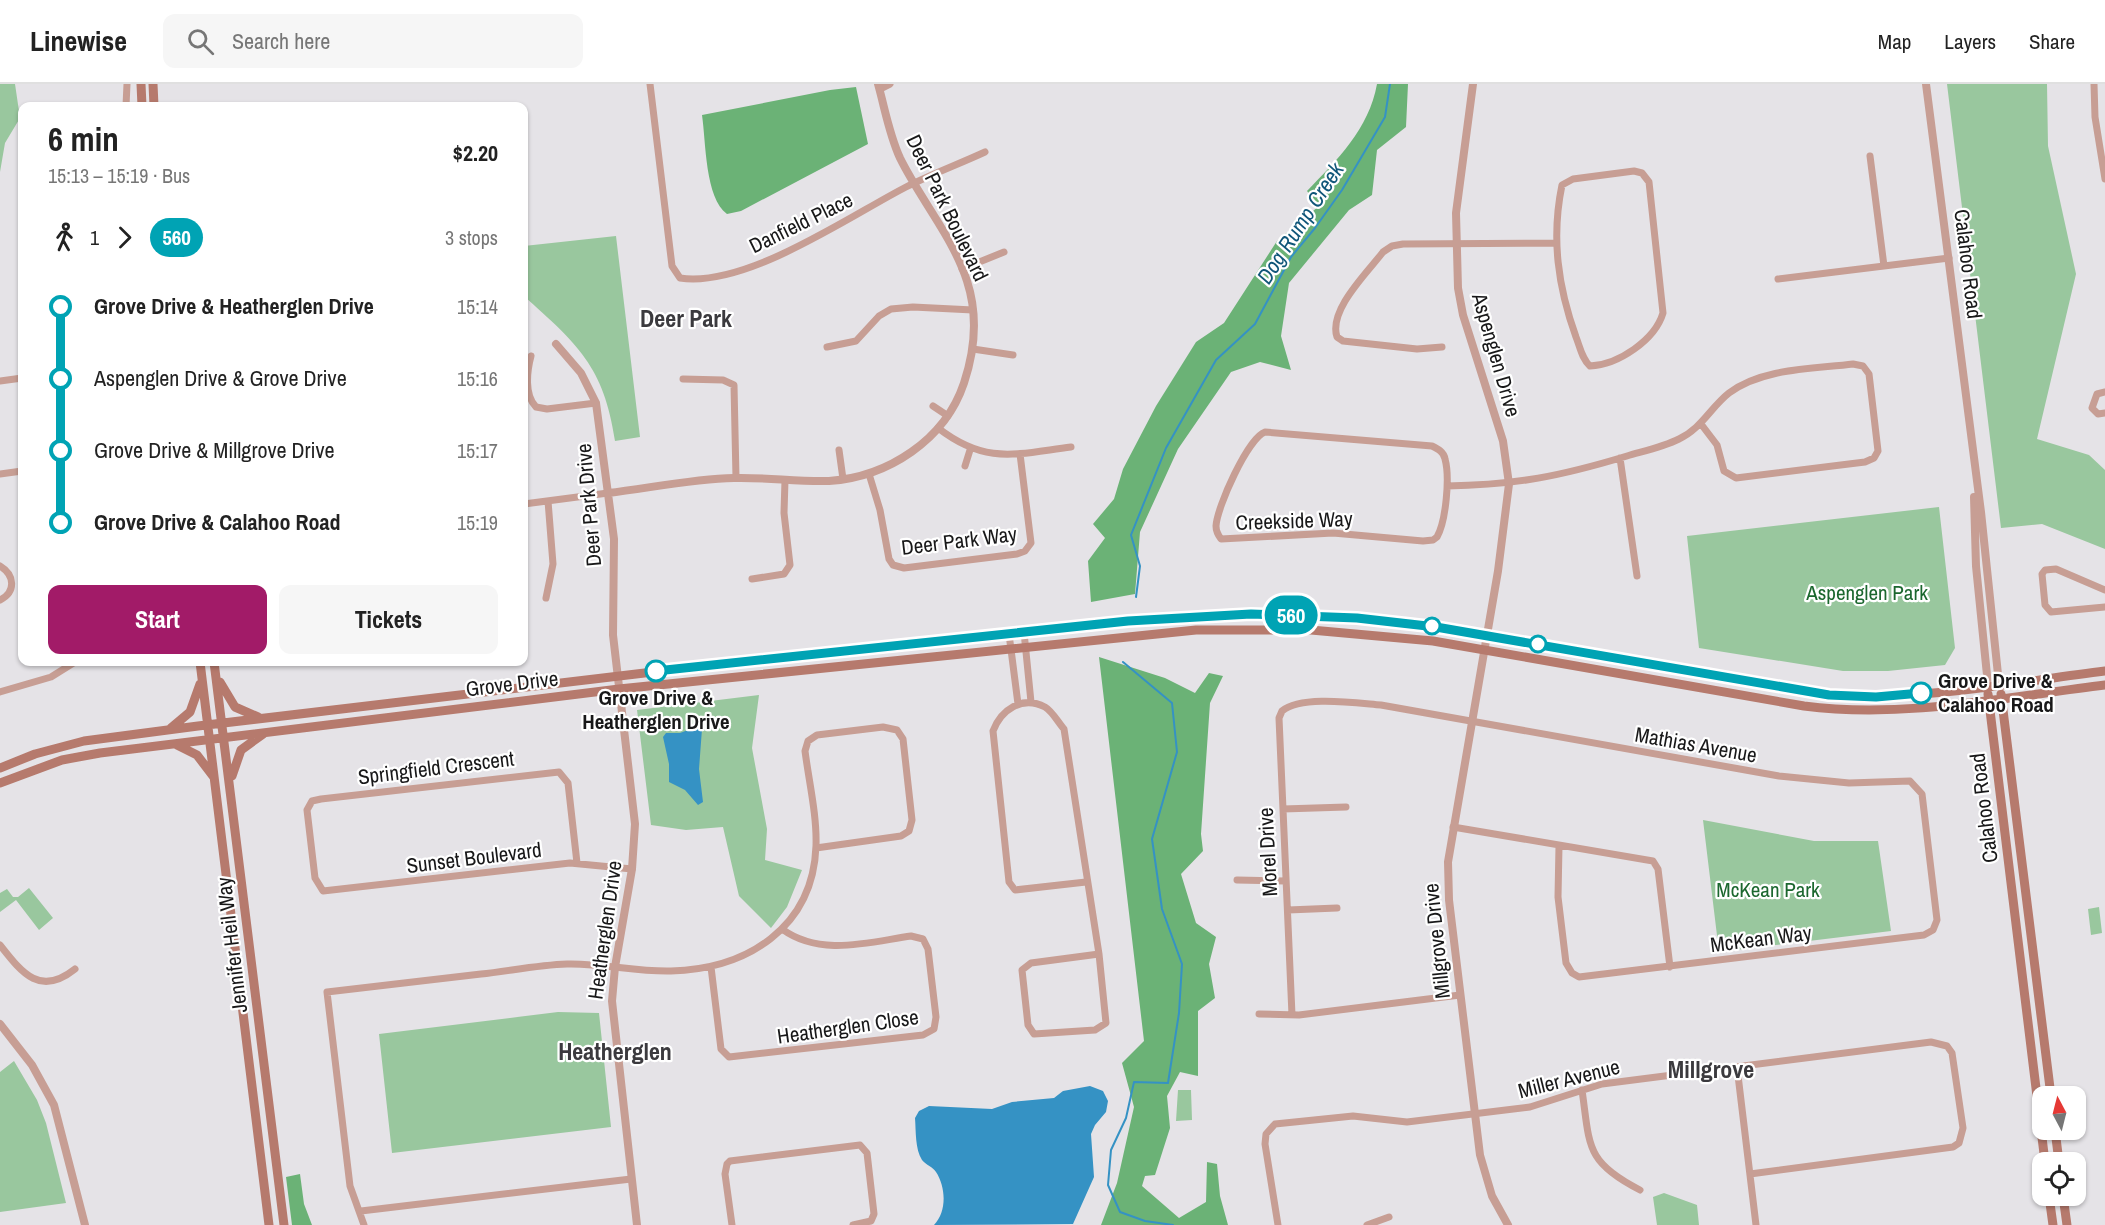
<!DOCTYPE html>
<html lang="en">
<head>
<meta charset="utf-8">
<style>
  body { margin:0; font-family:"Archivo Narrow",sans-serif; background:#f6f6f6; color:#222; height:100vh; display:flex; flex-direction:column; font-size:22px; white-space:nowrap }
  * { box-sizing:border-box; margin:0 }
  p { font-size:20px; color:#767676 }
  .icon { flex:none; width:33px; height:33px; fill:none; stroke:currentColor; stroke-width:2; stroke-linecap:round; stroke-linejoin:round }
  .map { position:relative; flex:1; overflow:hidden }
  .details { position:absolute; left:18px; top:18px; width:510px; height:564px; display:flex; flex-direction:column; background:#fff; border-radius:12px; box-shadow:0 2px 4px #0004 }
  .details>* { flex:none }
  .badge { padding:0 12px; border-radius:20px; font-size:21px; line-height:39px }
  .needle { width:39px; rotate:353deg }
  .buttons { position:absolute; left:2032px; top:1002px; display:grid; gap:12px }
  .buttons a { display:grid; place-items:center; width:54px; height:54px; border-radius:12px; background:#fff; box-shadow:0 2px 4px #0004; font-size:30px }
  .map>.badge { position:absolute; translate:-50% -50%; box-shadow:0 0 0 3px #fff }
  .legs { display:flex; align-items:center; gap:9px; height:66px; padding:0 30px; font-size:20px }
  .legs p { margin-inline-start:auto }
  .headline { display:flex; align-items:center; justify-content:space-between; height:102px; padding:0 30px }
  h1 { font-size:33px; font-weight:800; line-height:45px }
  .button { display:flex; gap:12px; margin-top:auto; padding:12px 30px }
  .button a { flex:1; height:69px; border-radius:12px; background:#a21b68; color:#fff; font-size:24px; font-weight:800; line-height:69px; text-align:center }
  .button a+a { background:#f6f6f6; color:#222 }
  ul { padding:0 30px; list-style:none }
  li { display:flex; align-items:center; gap:21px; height:72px; font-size:22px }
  li i { display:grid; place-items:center; width:9px; height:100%; margin:0 8px; background:currentColor }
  li i::after { content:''; width:15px; height:15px; margin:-8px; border:4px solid; border-radius:50%; background:#fff }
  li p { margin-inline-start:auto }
  li:first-child i { background:linear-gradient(#0000 50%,currentColor 0) }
  li:last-child i { background:linear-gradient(currentColor 50%,#0000 0) }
  header { display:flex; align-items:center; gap:36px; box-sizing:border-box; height:84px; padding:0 30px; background:#fff; border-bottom:2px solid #e0e0e0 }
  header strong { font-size:28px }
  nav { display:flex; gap:33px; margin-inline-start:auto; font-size:21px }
  .search { width:420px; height:54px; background:#f6f6f6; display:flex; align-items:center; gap:15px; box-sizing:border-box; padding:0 21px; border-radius:12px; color:#767676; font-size:22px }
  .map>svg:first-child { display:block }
  .green { fill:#99c79e }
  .forest { fill:#6bb276 }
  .water { fill:#3592c4 }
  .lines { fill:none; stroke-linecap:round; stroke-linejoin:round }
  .stream { stroke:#3592c4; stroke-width:2 }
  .minor { stroke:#c79e94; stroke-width:7 }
  .tertiary { stroke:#c79e94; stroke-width:8 }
  .secondary { stroke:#b67a6d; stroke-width:9 }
  .line-1-casing { stroke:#fff; stroke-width:14 }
  .line-1 { stroke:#00a3b4; stroke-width:9 }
  .stop-1-dot { fill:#fff; stroke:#00a3b4; stroke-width:3 }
  .labels { text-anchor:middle; stroke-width:4.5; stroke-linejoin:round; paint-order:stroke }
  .street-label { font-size:21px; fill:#181819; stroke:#fff }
  .park-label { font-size:21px; fill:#1b672e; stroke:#fff }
  .stop-label { font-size:21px; font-weight:bold; fill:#181819; stroke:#fff; text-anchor:start }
  .water-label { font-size:22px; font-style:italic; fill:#105679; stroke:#fff }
  .quarter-label { font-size:24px; font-weight:bold; fill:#3b3a3e; stroke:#fff }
</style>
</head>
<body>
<header>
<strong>Linewise</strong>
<div class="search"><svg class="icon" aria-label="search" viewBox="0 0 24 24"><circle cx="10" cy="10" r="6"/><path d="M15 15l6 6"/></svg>Search here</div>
<nav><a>Map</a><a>Layers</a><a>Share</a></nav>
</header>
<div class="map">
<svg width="2105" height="1141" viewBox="0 0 2105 1141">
  <rect width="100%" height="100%" fill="#e5e3e7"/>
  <path class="green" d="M0,0H15L20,34L5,59L0,88Z
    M1947,0H2047L2048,62L2076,190L2037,355L2089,371L2105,386V465L2042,440L2001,444Z
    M616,152L640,353L615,357C604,282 577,260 524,212V162Z
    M1939,423L1955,564L1945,581L1888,587H1843L1699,564L1687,452Z
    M759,611L752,664L767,745L765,776L802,786L787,823L771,844L739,812L723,743L686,746L651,741L637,626Z
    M1703,736L1814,757H1878L1891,847L1719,868Z
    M29,804L53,834L39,846L16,816L0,828V809L7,805L13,813H18Z
    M2099,823L2102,849L2091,851L2088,825Z
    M558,928L599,929L611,1043L392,1069L379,950Z
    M14,977L37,1016L46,1039L66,1119L0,1128V988Z
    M1178,1006H1191L1192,1036L1176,1037Z
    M1664,1109L1697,1121L1699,1141H1657L1653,1113Z"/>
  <path class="forest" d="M1377,0H1408L1406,43L1377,66L1372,111L1349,126L1289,199L1281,252L1291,286L1260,278L1231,288L1178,365L1140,448L1135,510L1091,518L1088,477L1105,454L1093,440L1114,415L1123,385L1156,322L1196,258L1224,239L1277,157L1319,122L1307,107C1337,76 1369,45 1377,0Z
    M856,3L868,60L741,127L727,130C705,114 706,58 702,31L830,6Z
    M1099,573L1165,594L1195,609L1209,589L1223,592L1210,619L1201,750L1203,767L1181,790L1196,839L1216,853L1209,880L1215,914L1198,927V992L1180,988L1167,1012L1170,1044L1155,1091L1145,1092L1142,1102L1179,1134L1206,1118L1207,1078L1217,1080L1220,1112L1228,1141H1101L1117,1099L1134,1023L1122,979L1144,957Z
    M300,1090L304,1120L312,1141H292L286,1093Z"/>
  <path class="water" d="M699,642L702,645L699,685L703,718L698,721L685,706L669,698V680L663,653L666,649H680Z
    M1090,1002L1103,1007L1108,1017L1106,1028L1095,1041L1091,1050L1094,1093L1073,1140L934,1141C947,1128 946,1103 936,1088C933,1083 926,1081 922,1076C915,1065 916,1047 915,1034L919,1027L929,1022L992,1025L1012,1018L1054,1014L1063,1007Z"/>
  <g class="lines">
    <path class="stream" d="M1136,513L1140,482L1131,451L1166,364L1216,276L1255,240L1291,173L1315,144L1342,106L1385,33L1390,0
      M1123,578L1172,619L1177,668L1152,755L1162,825L1182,880L1179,929L1168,999L1134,998L1126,1034L1111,1066L1108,1101L1120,1128L1145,1137L1173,1141"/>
    <path class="minor" d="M650,0L672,182L680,194C746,204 848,133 906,103C932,90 959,80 985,68
      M2094,0L2095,33L2105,95
      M880,5L890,0
      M126,22L127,0
      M1870,72L1884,182
      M1634,87L1642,89L1649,98L1663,229C1655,256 1618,281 1590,282C1582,275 1580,263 1576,253C1558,203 1551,154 1562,101L1573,95Z
      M962,185L1004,168
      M1778,195L1949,174
      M827,263L856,257L879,232L891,225L913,223L973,226
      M1442,263L1417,265L1343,257L1337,253C1328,226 1368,188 1383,168L1392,162L1403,160L1556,159
      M973,265L1013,271
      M531,272C527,287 524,311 536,323L547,325L596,319
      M683,295L723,296L734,301L736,394
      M0,297L22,294
      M2105,308L2097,310L2092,324L2098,330L2105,329
      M933,322L948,332
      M938,344C986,381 1015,370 1071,363
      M1265,348L1432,362C1438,365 1444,368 1445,375C1450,393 1446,437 1437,453L1433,456L1423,457L1333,449L1221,455C1218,451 1216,448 1216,442C1217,423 1248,354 1265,348Z
      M839,366L843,395
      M1620,374L1637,492
      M965,382L970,366
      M0,390L22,387
      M869,390L880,426L889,475L893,481L904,484L1017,470L1025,467L1031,459L1020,370
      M1447,402C1516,401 1561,392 1627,372C1644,367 1663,363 1679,355C1701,345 1711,323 1729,309C1762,284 1813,285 1853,280L1863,282L1869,290L1878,367L1874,374L1865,378L1736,394L1724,387L1717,361L1701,340
      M524,420L608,409
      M0,482C15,491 16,508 0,516
      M752,495L784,490L790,481L784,429L785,396
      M2105,506L2056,485L2045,486L2042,490L2045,521L2051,528L2105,523
      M546,514L553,480L548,417
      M1024,548L1031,618
      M1009,550L1018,620
      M0,608L51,593L75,578
      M1283,725L1346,723
      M1453,743L1653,777L1658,785L1670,883
      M577,779L568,699L559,688L321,715L312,717L307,726L315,794L323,807L570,779L632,785
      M1237,796L1286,797
      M1086,798L1015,806L1009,798L993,647C1001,626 1022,611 1045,623C1052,627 1058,638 1064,645L1099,870L1106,939L1095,946L1034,950L1028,941L1022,886L1031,879L1099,870
      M1288,826L1337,824
      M0,861C22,889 40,913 75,885
      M711,883L721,965L729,973L923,951L934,945L936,933L928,865L923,855L911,852C869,858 820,873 782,845
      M1259,930L1299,931L1460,911
      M1292,931L1279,634L1282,627C1301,611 1356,619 1381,621L1779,692L1849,699L1910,697L1922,710L1937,836L1933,846L1924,851L1579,893L1572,889L1566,879L1558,813L1559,762
      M1737,983L1756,1141
      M1582,1006C1590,1062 1585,1078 1640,1106
      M361,1127L631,1095
      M364,1141L350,1102L327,908C378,902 430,896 481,890C509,887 538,881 567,880C602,879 636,888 671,887C747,885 813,844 816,762C817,731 809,698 805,667L808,657L817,651L883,643L897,646L903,655L912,736L909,747L901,752L816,764
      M732,1141L725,1090L727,1080L730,1077L860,1061L867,1069L874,1130L871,1137L853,1141
      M1278,1141L1265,1060L1266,1050L1275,1040L1353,1032L1407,1038L1530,1023L1602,1000L1931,958L1947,962L1952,969L1963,1044L1959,1059L1953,1063L1750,1090
      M1367,1141L1389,1133"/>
    <path class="tertiary" d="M1473,0L1456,129L1458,204L1463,231L1503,357L1509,400L1498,487L1448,778L1449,816L1480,1071L1492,1112L1508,1141
      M1926,0L1981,428L1999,600
      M556,260L581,289L596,319L614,455L613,551L635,740L632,785L615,883L612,917L637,1141
      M608,409C650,404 692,395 734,394C766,393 797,398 829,397C888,393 945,356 964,299C975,266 978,231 967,197C953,153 920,115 900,74C889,50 885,25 878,0
      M1974,413L1976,482L1988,601
      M0,940L32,981L54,1021L85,1141"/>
    <path class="secondary" d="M141,0L142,22
      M153,0L154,22
      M200,578L269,1141
      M214,578L284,1141
      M220,598L235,623L258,633
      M1988,610L2045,1078
      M2001,610L2051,1012
      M171,644L190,628L200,600
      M177,661L197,671L213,692
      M0,684L35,670L84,657L198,642L695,583L1195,532L1311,531L1396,538L1806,608C1905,621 2007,599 2105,587
      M232,692L241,666L263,650
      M0,699L62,676L100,669L619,605L1196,546H1311L1433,557L1804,622C1904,635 2006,613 2105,601
      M2055,1046L2059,1078
      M2049,1112L2053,1141
      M2063,1112L2067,1141"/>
  </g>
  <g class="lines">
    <defs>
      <path id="line-1" d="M656,587L1128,537L1251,530L1357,534L1436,543L1829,611L1876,613L1921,609"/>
    </defs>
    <use href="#line-1" class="line-1-casing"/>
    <use href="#line-1" class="line-1"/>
  </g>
  <g class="stop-1-dot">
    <circle cx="1432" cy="542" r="8"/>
    <circle cx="1538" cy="560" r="8"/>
    <circle cx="656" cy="587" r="10"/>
    <circle cx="1921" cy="609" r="10"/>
  </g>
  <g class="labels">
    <g class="street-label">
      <text transform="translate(947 124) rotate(64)" y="7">Deer Park Boulevard</text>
      <text transform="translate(801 139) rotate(-26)" y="7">Danfield Place</text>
      <text transform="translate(1968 180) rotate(83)" y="7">Calahoo Road</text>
      <text transform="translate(1496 271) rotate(74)" y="7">Aspenglen Drive</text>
      <text transform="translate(589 421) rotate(-95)" y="7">Deer Park Drive</text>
      <text transform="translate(1294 437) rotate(-2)" y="7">Creekside Way</text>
      <text transform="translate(959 457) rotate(-7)" y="7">Deer Park Way</text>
      <text transform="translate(512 600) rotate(-7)" y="7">Grove Drive</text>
      <text transform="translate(1696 661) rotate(10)" y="7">Mathias Avenue</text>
      <text transform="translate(436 684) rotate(-7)" y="7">Springfield Crescent</text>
      <text transform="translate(1984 724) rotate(-97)" y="7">Calahoo Road</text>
      <text transform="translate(1268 768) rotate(-93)" y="7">Morel Drive</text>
      <text transform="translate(474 774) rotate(-7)" y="7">Sunset Boulevard</text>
      <text transform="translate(605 846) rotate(-82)" y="7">Heatherglen Drive</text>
      <text transform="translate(1761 855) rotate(-7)" y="7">McKean Way</text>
      <text transform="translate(1437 857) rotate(-96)" y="7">Millgrove Drive</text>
      <text transform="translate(232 861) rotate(-97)" y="7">Jennifer Heil Way</text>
      <text transform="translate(848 943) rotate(-8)" y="7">Heatherglen Close</text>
      <text transform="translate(1569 995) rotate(-14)" y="7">Miller Avenue</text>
    </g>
    <g class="park-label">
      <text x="1867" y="516">Aspenglen Park</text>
      <text x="1768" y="813">McKean Park</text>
    </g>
    <g class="stop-label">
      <text x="1938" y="604">Grove Drive &amp;<tspan x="1938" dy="24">Calahoo Road</tspan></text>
      <text x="656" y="621" text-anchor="middle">Grove Drive &amp;<tspan x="656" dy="24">Heatherglen Drive</tspan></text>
    </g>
    <g class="water-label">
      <text transform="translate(1300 139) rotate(-57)" y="8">Dog Rump Creek</text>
    </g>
    <g class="quarter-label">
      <text x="686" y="243">Deer Park</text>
      <text x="615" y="976">Heatherglen</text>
      <text x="1711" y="994">Millgrove</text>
    </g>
  </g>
</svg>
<div class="buttons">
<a><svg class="needle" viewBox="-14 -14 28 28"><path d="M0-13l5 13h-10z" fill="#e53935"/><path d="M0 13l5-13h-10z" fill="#767676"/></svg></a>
<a><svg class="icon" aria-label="locate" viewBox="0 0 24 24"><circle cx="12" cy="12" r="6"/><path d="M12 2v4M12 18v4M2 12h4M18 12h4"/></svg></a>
</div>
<b class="badge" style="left:1291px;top:531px;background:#00a3b4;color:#fff">560</b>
<section class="details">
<div class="headline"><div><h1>6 min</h1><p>15:13 – 15:19 · Bus</p></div><b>$2.20</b></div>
<div class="legs"><svg class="icon" aria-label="walk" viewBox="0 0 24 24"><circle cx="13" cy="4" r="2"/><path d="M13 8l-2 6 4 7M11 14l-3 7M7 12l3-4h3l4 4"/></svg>1<svg class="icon" aria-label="forward" viewBox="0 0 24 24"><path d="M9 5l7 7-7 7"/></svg><b class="badge" style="background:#00a3b4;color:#fff">560</b><p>3 stops</p></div>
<ul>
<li><i style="color:#00a3b4"></i><b>Grove Drive &amp; Heatherglen Drive</b><p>15:14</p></li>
<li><i style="color:#00a3b4"></i><span>Aspenglen Drive &amp; Grove Drive</span><p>15:16</p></li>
<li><i style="color:#00a3b4"></i><span>Grove Drive &amp; Millgrove Drive</span><p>15:17</p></li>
<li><i style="color:#00a3b4"></i><b>Grove Drive &amp; Calahoo Road</b><p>15:19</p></li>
</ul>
<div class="button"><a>Start</a><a>Tickets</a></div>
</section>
</div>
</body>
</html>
